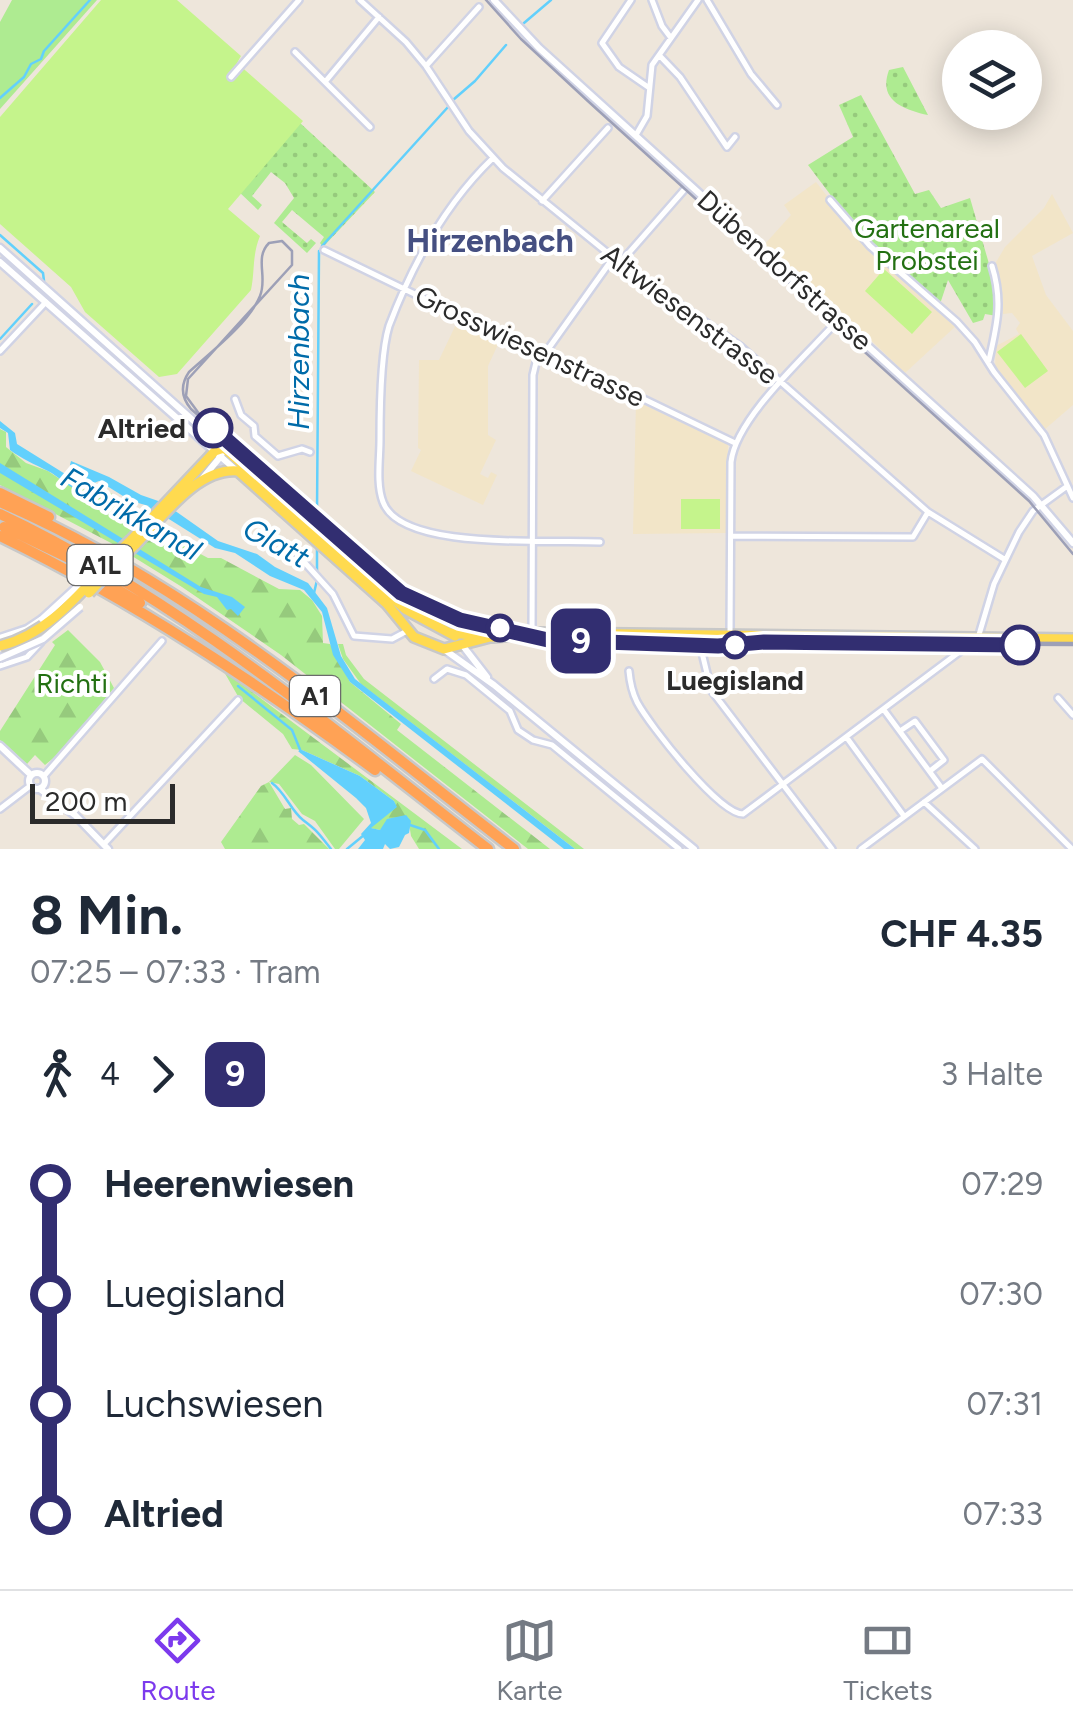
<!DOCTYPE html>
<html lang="de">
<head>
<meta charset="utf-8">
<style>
  body { margin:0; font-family:Figtree,sans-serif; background:#f6f6f7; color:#1f2937; height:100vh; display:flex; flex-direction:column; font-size:38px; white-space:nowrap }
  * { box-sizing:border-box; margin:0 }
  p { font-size:32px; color:#747a83 }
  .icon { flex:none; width:55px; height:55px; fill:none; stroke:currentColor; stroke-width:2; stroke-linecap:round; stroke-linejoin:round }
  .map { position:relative; height:849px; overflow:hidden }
  .details { display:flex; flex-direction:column; background:#fff; flex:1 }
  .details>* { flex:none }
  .badge { padding:0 20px; border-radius:15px; font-size:35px; line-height:65px }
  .controls { position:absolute; left:942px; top:30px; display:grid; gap:20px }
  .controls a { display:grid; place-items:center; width:100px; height:100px; border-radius:50%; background:#fff; box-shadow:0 5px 25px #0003; font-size:50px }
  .scale { position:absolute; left:30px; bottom:25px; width:145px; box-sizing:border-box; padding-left:10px; border:5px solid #2b2b2b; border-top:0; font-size:28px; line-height:35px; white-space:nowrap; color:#2b2b2b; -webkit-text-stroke:8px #fff; paint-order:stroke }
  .map>.badge { position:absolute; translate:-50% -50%; box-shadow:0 0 0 5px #fff }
  .legs { display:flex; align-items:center; gap:15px; height:110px; padding:0 30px; font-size:32px }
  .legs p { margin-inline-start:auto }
  .overview { display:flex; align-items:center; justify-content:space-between; height:170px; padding:0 30px }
  h1 { font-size:55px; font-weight:700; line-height:75px }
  ul { padding:0 30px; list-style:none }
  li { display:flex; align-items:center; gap:35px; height:110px; font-size:38px }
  li i { display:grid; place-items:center; width:15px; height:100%; margin:0 12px; background:currentColor }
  li i::after { content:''; width:25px; height:25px; margin:-12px; border:8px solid; border-radius:50%; background:#fff }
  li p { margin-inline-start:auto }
  li:first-child i { background:linear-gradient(#0000 50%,currentColor 0) }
  li:last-child i { background:linear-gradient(currentColor 50%,#0000 0) }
  .menu { display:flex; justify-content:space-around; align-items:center; height:140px; border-top:2px solid #e0e1e3; background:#fff; font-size:28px; color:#747a83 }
  .menu a { display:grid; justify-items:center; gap:5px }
  .menu .active { color:#7c3aed }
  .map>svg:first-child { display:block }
  .education { fill:#f2e5c8 }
  .grass { fill:#aeeb91 }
  .forest { fill:url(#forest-firs) }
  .park { fill:url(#park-dots) }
  .pitch { fill:#c5f48c }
  .water { fill:#62d0fc }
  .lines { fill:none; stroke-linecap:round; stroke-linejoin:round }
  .stream { stroke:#62d0fc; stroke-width:2.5 }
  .street-casing { stroke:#d0d3e5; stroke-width:10 }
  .secondary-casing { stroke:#d0d3e5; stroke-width:11 }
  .primary-casing { stroke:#c8c8c8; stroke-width:14 }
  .highway-casing { stroke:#c8c8c8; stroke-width:15 }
  .street { stroke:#fff; stroke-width:5 }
  .secondary { stroke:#fff; stroke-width:6 }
  .primary { stroke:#ffda4f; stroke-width:9 }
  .highway { stroke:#ffa255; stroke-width:10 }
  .tram { stroke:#9da0b7; stroke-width:2.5 }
  .secondary-bridge-casing { stroke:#d0d3e5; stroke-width:11; stroke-linecap:butt }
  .primary-bridge-casing { stroke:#c8c8c8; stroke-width:14; stroke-linecap:butt }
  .secondary-bridge { stroke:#fff; stroke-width:6 }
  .primary-bridge { stroke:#ffda4f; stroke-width:9 }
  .line-1-casing { stroke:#fff; stroke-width:22 }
  .line-1 { stroke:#322e71; stroke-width:15 }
  .stop-1-dot { fill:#fff; stroke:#322e71; stroke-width:5 }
  .labels { text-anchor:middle; stroke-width:8; stroke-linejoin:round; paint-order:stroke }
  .shield { fill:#fff; stroke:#6b6b6b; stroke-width:2.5 }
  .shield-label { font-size:25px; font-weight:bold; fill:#2b2b2b }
  .park-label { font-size:28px; fill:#237012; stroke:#fff }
  .street-label { font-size:28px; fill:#2b2b2b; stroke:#fff }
  .stop-label { font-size:28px; font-weight:bold; fill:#2b2b2b; stroke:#fff; text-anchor:end }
  .water-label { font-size:30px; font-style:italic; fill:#006ba9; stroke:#fff }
  .quarter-label { font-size:32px; font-weight:bold; fill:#454f81; stroke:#fff }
</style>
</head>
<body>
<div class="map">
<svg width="1073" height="849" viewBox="0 0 1073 849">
  <defs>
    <pattern id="forest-firs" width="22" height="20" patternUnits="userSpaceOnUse" patternTransform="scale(2.5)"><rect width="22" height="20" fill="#aeeb91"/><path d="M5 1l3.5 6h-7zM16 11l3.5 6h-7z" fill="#96ca7d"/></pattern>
    <pattern id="park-dots" width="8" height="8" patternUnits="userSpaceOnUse" patternTransform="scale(2.5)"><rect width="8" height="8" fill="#aeeb91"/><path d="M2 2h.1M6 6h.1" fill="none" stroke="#96ca7d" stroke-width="1.8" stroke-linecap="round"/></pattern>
  </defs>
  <rect width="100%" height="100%" fill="#eee6db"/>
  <path class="education" d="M816,182L860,238L957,325L905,373L843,313L764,245L791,215L784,205Z
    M1052,194L1073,233L1032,256L1046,295L1073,331V405L1044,430L995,368L996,346L1019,334L1016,329L1020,323L1012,313L1003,314L1002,290L995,264L1005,247L1044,208Z
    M459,318L501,338L488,366V435L496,440L480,474L488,478L491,472L497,475L483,505L411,471L421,450L418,448L419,360H439Z
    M636,401L728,444L726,533L633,534Z"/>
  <path class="grass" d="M12,0H97L0,109V22Z
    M338,644H343L346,655L364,679L584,849H575L361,684L343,659Z
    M295,755L311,765L364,819L339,849H335L315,821L302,814L279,784L269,782Z"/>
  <path class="forest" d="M0,429L6,432V447L26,463L48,471L76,490L103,488L130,506L126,514L208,558H221L279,589L300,590L312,600L322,616L323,643L330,644L350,682L401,724L397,730L550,849H528L281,655L182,587L111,543L0,485Z
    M68,630L100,662L114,688L62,751L45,765L35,755L27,764L0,740V731L55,645L52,642Z
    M223,670L462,849H419L411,836L408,817L380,830L370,828L396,807L394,801L360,776L302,750L292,749L283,734L239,698Z
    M269,782L285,809L291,808L292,819L299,825L304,824L329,849H225L221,842L261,786Z"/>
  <path class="park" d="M903,67L928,115C902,109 878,100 889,70Z
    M861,95L915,194L929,190L941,208L970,198L996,288L997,316L985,314L983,320L973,323L948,280L939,307L860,234L808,165L853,137L839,105Z
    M299,122L375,192L323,247L320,243L324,237L292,210L282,222L307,243L311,239L316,243L307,253L274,223L294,198L285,183L271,172L252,196L262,205L258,210L238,191Z"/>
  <path class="pitch" d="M101,0H177L241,56L237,63L303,121L228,209L260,236C252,255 255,271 251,290L177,374L159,377L85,312L71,287L0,224V117Z
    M884,269L932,312L912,334L865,291Z
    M1021,334L1048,371L1025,388L997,352Z
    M681,499H720V529H681Z"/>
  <path class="water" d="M0,421L15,433L17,444L70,477L76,480L83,476L70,465L71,461L109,477L141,495L164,503L218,541L257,554L275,567L308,583L327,608L341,656L355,679L575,849H564L350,682L333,655L322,612L304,590L270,576L235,553L215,548L153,509L144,510L149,506L131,501L99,481L77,490C66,485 58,476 48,471C34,464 22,459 10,450L8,433L0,428Z
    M0,463L201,587L232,597L245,607L238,616L231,609L227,610L217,597L204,594L0,473Z
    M302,750L360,776L394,801L397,807L371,828L380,830L387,819L406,815L411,821L409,833L405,835L399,847L390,849L385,844L383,849H358L365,840L361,834L371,823L366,808L356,798L298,751Z"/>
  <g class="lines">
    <path class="stream" d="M524,23L551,0
      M0,98L24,77L31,64L41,59L44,51L90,0
      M453,100L475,81L506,45
      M0,235L43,273L44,281
      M322,246L448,107
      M0,339L32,304
      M317,513L319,251
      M317,572V549
      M314,593L317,580
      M238,686L292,730L301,752
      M272,783C285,792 291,811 303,820C319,832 318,833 331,849
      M410,825L425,830L439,849
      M347,849L364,835"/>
    <defs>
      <path id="street" d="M360,0L406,42L426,66L469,131L503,168L620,263L740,346L928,512L1004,559
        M631,0L602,43L619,67L648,87
        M652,0L662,26L671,38
        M707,0L751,74L777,105
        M295,52L370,127
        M659,55L680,77L727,147L735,137
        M426,66L479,7
        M231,77L299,0
        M325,82L379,17
        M636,135L647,116L652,65L698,0
        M493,158C445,204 412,265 389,326C381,352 380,411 380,440C380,459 376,484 383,502C401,552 553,539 600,542
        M830,200L870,246L957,322L975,342L994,372L1044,435L1073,498
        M542,201L608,128
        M324,250L538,354L546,352L735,443
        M620,263L684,190
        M0,351L46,302
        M546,352L613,258
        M989,360C997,325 1003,301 992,266
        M235,399L241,415L254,426L255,436L278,456L302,449L310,452
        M732,536L913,537L928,512
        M296,553L333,594L354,636L392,639L407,631
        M532,634L533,375L538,354
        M730,634L731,462C736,417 808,354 839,319
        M698,636L711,690L832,849
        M0,666L27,657L41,642
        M629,671C630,682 632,692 637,702C650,726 719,814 743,814L978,638L994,584L1019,532L1033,511L1066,487
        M434,679L447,669L466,675L510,711L518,730L533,740L552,745L679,849
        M1058,698L1073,715
        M884,710L941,787
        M900,731L915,721L944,760L930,771
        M847,738L904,816
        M44,776L162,641
        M924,802L975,849
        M0,809L30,786
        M104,844L238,700
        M861,849L982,759L1072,849"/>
      <path id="secondary" d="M494,0L539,48L1033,496L1073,543
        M0,248L224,448L221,456L202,479
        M0,262L237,471
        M0,638L27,629L42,619
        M463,646L487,677
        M445,650L494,685L694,849
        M0,746L31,775
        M29 781a8 8 0 1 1 16 0a8 8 0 1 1-16 0Z
        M40,789L75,815L108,849"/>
      <path id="primary" d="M131,540L215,451L224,448L405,609L455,636
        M135,545C162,518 197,467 238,471L387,604L414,637L444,649L490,637
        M451,633L493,637L540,633L1073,639"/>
      <path id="highway" d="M0,493L49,517
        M0,502C192,585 349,722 514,849
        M0,514C182,600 330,727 488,849
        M4,527L102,574
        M0,536C134,601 256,682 375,770
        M95,576L140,603"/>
    </defs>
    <use href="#street" class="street-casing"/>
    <use href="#secondary" class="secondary-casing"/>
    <use href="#primary" class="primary-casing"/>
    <use href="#highway" class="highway-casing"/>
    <use href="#street" class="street"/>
    <use href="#secondary" class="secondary"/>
    <use href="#primary" class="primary"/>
    <use href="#highway" class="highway"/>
    <path class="tram" d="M486,0L521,39L590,103L1029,501L1073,554
      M1073,643L765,641L717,643L548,638L439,610L398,588L200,415L186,396L188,379L292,265V251L282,241L269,243C254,258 268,277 260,296C249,323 211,352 189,372C180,385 181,397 191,409L384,579L414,601L451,617L548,640L711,645L765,643L1073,645"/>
    <defs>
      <path id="secondary-bridge" d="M42,619L100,566
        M0,658L43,639L80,607"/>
      <path id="primary-bridge" d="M89,593L135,545
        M0,646C57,632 90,578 131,540"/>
    </defs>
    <use href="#secondary-bridge" class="secondary-bridge-casing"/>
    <use href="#primary-bridge" class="primary-bridge-casing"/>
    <use href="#secondary-bridge" class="secondary-bridge"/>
    <use href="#primary-bridge" class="primary-bridge"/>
  </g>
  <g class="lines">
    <defs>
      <path id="line-1" d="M213,428L401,593L460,620L548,640L718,646L764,642L1020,645"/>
    </defs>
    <use href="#line-1" class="line-1-casing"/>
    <use href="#line-1" class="line-1"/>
  </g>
  <g class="stop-1-dot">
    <circle cx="213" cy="428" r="18"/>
    <circle cx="500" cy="628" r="12"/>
    <circle cx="735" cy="645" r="12"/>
    <circle cx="1020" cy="645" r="18"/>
  </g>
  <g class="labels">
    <g class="shield">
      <rect x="67.5" y="545" width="65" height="40" rx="8"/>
      <rect x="290" y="676" width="50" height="40" rx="8"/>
    </g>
    <g class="shield-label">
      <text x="100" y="574">A1L</text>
      <text x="315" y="705">A1</text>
    </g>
    <g class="park-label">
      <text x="927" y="238">Gartenareal<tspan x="927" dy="32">Probstei</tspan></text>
      <text x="72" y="693">Richti</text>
    </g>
    <g class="street-label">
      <text transform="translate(785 270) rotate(42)" y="10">Dübendorfstrasse</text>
      <text transform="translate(690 314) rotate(37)" y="10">Altwiesenstrasse</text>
      <text transform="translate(530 346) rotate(25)" y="10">Grosswiesenstrasse</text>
    </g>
    <g class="stop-label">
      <text x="186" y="438">Altried</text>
      <text x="735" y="690" text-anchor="middle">Luegisland</text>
    </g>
    <g class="water-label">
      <text transform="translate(299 352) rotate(-90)" y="10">Hirzenbach</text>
      <text transform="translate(131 514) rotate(30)" y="10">Fabrikkanal</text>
      <text transform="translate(276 543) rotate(29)" y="10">Glatt</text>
    </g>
    <g class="quarter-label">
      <text x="490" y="252">Hirzenbach</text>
    </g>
  </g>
</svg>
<div class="controls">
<a><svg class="icon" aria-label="layers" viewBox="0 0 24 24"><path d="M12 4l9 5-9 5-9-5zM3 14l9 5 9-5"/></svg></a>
</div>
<div class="scale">200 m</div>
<b class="badge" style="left:581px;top:641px;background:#322e71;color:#fff">9</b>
</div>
<section class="details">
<div class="overview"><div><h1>8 Min.</h1><p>07:25 – 07:33 · Tram</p></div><b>CHF 4.35</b></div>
<div class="legs"><svg class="icon" aria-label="walk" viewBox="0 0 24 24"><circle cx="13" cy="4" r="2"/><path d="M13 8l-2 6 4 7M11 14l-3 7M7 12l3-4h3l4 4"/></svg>4<svg class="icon" aria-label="forward" viewBox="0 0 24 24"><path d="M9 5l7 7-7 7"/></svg><b class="badge" style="background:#322e71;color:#fff">9</b><p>3 Halte</p></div>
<ul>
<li><i style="color:#322e71"></i><b>Heerenwiesen</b><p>07:29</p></li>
<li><i style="color:#322e71"></i><span>Luegisland</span><p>07:30</p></li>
<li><i style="color:#322e71"></i><span>Luchswiesen</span><p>07:31</p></li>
<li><i style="color:#322e71"></i><b>Altried</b><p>07:33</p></li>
</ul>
</section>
<nav class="menu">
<a class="active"><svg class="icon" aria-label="directions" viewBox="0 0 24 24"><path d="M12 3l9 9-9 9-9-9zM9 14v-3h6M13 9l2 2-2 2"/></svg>Route</a>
<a><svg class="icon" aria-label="map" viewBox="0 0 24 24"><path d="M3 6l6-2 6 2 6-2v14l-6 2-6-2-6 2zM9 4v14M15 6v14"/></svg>Karte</a>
<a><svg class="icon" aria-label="tickets" viewBox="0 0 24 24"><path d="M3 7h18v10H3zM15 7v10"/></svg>Tickets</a>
</nav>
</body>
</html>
